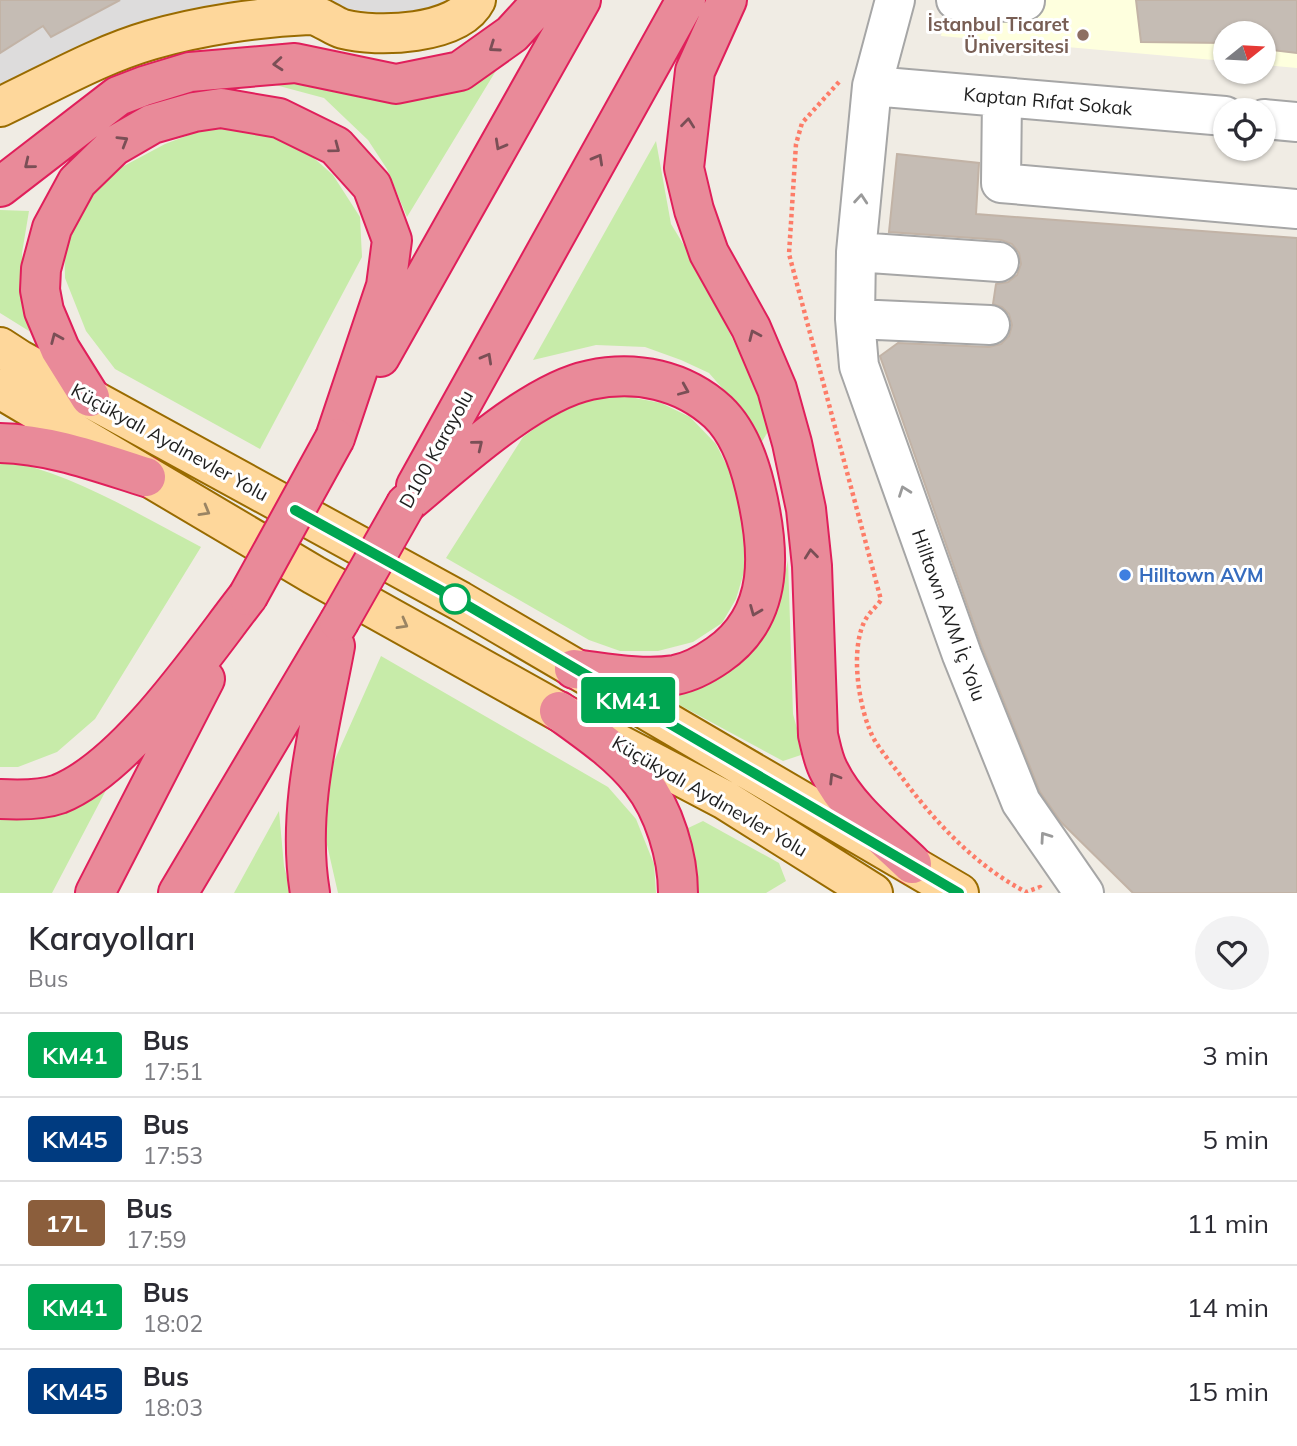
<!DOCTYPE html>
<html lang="en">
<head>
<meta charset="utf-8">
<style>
  body { margin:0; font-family:Mulish,sans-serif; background:#f2f2f3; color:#2b2b33; height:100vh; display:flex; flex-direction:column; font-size:26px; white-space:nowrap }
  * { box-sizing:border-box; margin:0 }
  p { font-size:23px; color:#7c7c81 }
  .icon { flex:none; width:38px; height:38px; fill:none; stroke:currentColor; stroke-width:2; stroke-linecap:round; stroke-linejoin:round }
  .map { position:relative; height:893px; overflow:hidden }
  .sheet { display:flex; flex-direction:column; background:#fff; flex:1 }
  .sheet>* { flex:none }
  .badge { padding:0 14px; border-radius:5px; font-size:24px; line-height:46px }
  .needle { width:46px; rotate:72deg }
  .tools { position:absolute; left:1213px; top:21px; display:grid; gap:14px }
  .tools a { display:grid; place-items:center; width:63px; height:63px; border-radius:50%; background:#fff; box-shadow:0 2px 5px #0004; font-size:35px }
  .map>.badge { position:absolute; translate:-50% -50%; box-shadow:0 0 0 4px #fff }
  .round { display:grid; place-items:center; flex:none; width:74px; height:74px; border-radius:37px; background:#f2f2f3 }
  .headline { display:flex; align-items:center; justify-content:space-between; height:119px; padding:0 28px }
  h1 { font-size:33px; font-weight:600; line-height:52px }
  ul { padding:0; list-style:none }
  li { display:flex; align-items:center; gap:21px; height:84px; padding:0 28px; border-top:2px solid #e1e1e2 }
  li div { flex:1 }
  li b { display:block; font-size:26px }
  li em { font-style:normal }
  li .badge { min-width:77px; font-weight:700; text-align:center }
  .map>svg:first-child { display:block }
  .residential { fill:#dddcdc }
  .education { fill:#feffde }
  .grass { fill:#c7eba9 }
  .building { fill:#c5bcb4; stroke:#c2b3a6; stroke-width:2 }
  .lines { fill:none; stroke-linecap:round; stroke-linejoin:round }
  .minor-casing { stroke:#a6a6a6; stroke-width:42 }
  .major-casing { stroke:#996b00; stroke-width:42 }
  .highway-casing { stroke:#e01f5b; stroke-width:42 }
  .path { stroke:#fd7c68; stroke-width:4.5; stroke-dasharray:3.5 3.5; stroke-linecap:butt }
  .minor { stroke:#fff; stroke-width:38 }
  .major { stroke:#fed79b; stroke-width:38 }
  .highway { stroke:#e98a99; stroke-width:38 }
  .highway-bridge-casing { stroke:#e01f5b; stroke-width:42; stroke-linecap:butt }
  .highway-bridge { stroke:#e98a99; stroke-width:38 }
  .oneway { stroke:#7a4f56 }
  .oneway2 { stroke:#9a9a9a }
  .oneway3 { stroke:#9a8463 }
  .line-casing { stroke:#fff; stroke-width:16 }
  .line { stroke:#00a651; stroke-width:10 }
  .education-dot { fill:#8d6e63; stroke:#fff; stroke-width:2.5 }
  .shop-dot { fill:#3f7fe0; stroke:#fff; stroke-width:2.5 }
  .stop-dot { fill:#fff; stroke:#00a651; stroke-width:3.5 }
  .labels { text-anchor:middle; stroke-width:6; stroke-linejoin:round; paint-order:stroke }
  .education-label { font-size:19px; font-weight:bold; fill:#785e54; stroke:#fff; text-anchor:end }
  .street-label { font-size:19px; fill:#1f1f1f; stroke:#fff }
  .shop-label { font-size:19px; font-weight:bold; fill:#366cbe; stroke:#fff; text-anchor:start }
</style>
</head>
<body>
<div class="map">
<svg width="1297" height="893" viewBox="0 0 1297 893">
  <rect width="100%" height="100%" fill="#f0ece4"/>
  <path class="residential" d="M0,0H259L110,32L0,90Z
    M266,0H453L402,15Z"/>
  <path class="education" d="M948,0H1297V68L1264,65V33H1225V61L941,36Z"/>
  <path class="grass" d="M497,69L407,217L387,169L368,140L324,98L253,79L327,81L394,95L439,96L463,89Z
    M248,128L297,143L333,175L360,217L362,257L260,449L115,369L86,331L65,278L64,232L81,206L122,167L165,144L202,130Z
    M656,141L671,224L696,265L733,340L760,397L769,430L761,443L736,404L709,373L681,360L645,347L596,345L533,360Z
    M0,210L29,211L22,253L29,331L0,313Z
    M625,396L661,403L690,417L716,444L732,476L746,527L744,572L736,599L722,623L693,642L658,651H620L589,640L446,558L523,437L552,416L584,400Z
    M0,459C72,473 136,513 201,547L95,719L57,752L18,767H0Z
    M788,560L793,714L804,754L783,761L663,696L718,671L766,622L783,583Z
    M381,656L608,787L636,819L654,864L656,893H338L325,836L328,775Z
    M114,775L52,893H0V809Z
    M279,811L284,866L291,893H234Z
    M703,821L779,863L786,881L766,893H693L686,829Z"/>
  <path class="building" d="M0,0H120L51,37L43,26L0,53Z
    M1136,0H1297V53L1264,49V33H1225V43L1141,42Z
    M897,154L979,163L976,214L1297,238V893H1133L1061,822L1040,792L982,647L880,356L898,343L989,347L1001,344L1009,336L1012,325L1009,314L1002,307L993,304L996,284L1008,282L1017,275L1021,264L1019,253L1012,244L1001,240L889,232Z"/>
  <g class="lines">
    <defs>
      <path id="minor" d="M895,0L872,86L856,252L855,319L859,366L962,655L1021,802L1084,893
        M956,0L965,3L1025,1
        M872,86L1225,116
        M1002,97L1001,183L1297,209
        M1264,119L1297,122
        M856,252L999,262
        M855,319L990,325"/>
      <path id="major" d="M0,107C49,84 99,55 151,40C199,26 259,17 309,15C321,15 332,26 343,29C377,38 458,35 476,0
        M0,347L20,360L460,601L959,893
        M0,389L314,575L594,731L725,800L873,893"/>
      <path id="highway" d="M727,0L695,71L684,168L694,210L709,253L751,328L777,389L792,443L806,509L812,566L818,735C821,747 823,760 829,771C847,808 883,836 912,864
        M0,187L118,96L144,86L190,72L295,63L396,84L460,71L512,34L543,0
        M380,357L581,0
        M90,397L60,349L44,311L40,290L41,269L52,228L77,182L114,146L152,124L194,112L221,108L279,118L336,146L372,186L392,240L386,286L335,438
        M0,443C50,444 98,462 146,477
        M416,486L686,0
        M406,504C453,465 531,392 590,380C636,370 683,380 718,412C738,431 749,462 755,487C770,549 776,615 718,655C705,664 691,672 675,675C642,680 607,673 574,669
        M559,711C588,732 619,753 641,781C664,810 678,856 678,893
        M0,799C18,800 42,800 59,794C128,766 202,655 248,596
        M95,893L205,679
        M178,893L339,622
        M310,893C296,810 320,727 335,646"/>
    </defs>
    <use href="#minor" class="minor-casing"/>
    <use href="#major" class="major-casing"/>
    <use href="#highway" class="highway-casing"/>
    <path class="path" d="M839,82L802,123L796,144L789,254L881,600C877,606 871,611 867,617C848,646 859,713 875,741C882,752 890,762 898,772C932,819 974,865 1026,892L1040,887L1041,889"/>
    <use href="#minor" class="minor"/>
    <use href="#major" class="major"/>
    <use href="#highway" class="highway"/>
    <defs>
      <path id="highway-bridge" d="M248,596L335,438
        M339,622L406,504"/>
    </defs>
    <use href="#highway-bridge" class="highway-bridge-casing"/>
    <use href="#highway-bridge" class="highway-bridge"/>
  </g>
  <defs><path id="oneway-chevron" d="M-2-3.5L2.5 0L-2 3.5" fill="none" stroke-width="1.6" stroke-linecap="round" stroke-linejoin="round" transform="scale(1.75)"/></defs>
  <g class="oneway">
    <use href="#oneway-chevron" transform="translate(494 47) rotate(145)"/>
    <use href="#oneway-chevron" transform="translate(278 64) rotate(175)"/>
    <use href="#oneway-chevron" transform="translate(688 123) rotate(-84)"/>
    <use href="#oneway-chevron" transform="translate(123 141) rotate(-31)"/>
    <use href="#oneway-chevron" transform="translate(500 145) rotate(119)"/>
    <use href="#oneway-chevron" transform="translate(335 148) rotate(37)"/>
    <use href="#oneway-chevron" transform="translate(598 159) rotate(-61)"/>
    <use href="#oneway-chevron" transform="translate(29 164) rotate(141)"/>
    <use href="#oneway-chevron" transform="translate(754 335) rotate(-114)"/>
    <use href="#oneway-chevron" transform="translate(56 338) rotate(-113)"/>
    <use href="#oneway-chevron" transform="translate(487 358) rotate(-61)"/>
    <use href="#oneway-chevron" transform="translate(684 390) rotate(23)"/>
    <use href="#oneway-chevron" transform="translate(478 445) rotate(-39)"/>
    <use href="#oneway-chevron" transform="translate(811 554) rotate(-96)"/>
    <use href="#oneway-chevron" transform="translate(755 611) rotate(112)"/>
    <use href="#oneway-chevron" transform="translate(834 778) rotate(-122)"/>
  </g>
  <g class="oneway2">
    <use href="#oneway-chevron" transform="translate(861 199) rotate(-85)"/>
    <use href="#oneway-chevron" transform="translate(904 491) rotate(-110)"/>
    <use href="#oneway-chevron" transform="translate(1045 837) rotate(-125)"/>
  </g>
  <g class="oneway3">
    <use href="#oneway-chevron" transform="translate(205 511) rotate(30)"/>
    <use href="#oneway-chevron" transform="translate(403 624) rotate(29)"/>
  </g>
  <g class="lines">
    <defs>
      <path id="line" d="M295,510L460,601L959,893"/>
    </defs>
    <use href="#line" class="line-casing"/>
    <use href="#line" class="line"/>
  </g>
  <circle class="education-dot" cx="1083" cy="35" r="7"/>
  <circle class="shop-dot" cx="1125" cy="575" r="7"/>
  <circle class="stop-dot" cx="455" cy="599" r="14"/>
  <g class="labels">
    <g class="education-label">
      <text x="1069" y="31">İstanbul Ticaret<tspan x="1069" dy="22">Üniversitesi</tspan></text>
    </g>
    <g class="street-label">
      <text transform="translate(1048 101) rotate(5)" y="7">Kaptan Rıfat Sokak</text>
      <text transform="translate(170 442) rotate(29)" y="7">Küçükyalı Aydınevler Yolu</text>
      <text transform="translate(436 449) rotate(-61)" y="7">D100 Karayolu</text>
      <text transform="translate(949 615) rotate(70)" y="7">Hilltown AVM İç Yolu</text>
      <text transform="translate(710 796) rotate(30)" y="7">Küçükyalı Aydınevler Yolu</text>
    </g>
    <g class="shop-label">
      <text x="1139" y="582">Hilltown AVM</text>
    </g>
  </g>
</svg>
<div class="tools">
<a><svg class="needle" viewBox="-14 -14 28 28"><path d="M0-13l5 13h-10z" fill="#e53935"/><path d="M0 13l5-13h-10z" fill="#7c7c81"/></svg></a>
<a><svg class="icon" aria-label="locate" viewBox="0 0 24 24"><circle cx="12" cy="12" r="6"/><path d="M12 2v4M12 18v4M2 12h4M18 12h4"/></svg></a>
</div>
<b class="badge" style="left:628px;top:700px;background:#00a651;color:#fff">KM41</b>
</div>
<section class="sheet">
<div class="headline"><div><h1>Karayolları</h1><p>Bus</p></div><a class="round"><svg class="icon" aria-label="heart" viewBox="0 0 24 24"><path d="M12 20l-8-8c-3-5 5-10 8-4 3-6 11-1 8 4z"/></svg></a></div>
<ul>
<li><span class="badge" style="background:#00a651;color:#fff">KM41</span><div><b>Bus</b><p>17:51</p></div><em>3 min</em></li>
<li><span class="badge" style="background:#003b80;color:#fff">KM45</span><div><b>Bus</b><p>17:53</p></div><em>5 min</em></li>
<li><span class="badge" style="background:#8b5e3c;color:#fff">17L</span><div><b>Bus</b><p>17:59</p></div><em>11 min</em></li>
<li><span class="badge" style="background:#00a651;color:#fff">KM41</span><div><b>Bus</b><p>18:02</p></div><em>14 min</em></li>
<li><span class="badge" style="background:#003b80;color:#fff">KM45</span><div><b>Bus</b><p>18:03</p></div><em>15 min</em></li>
</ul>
</section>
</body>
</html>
